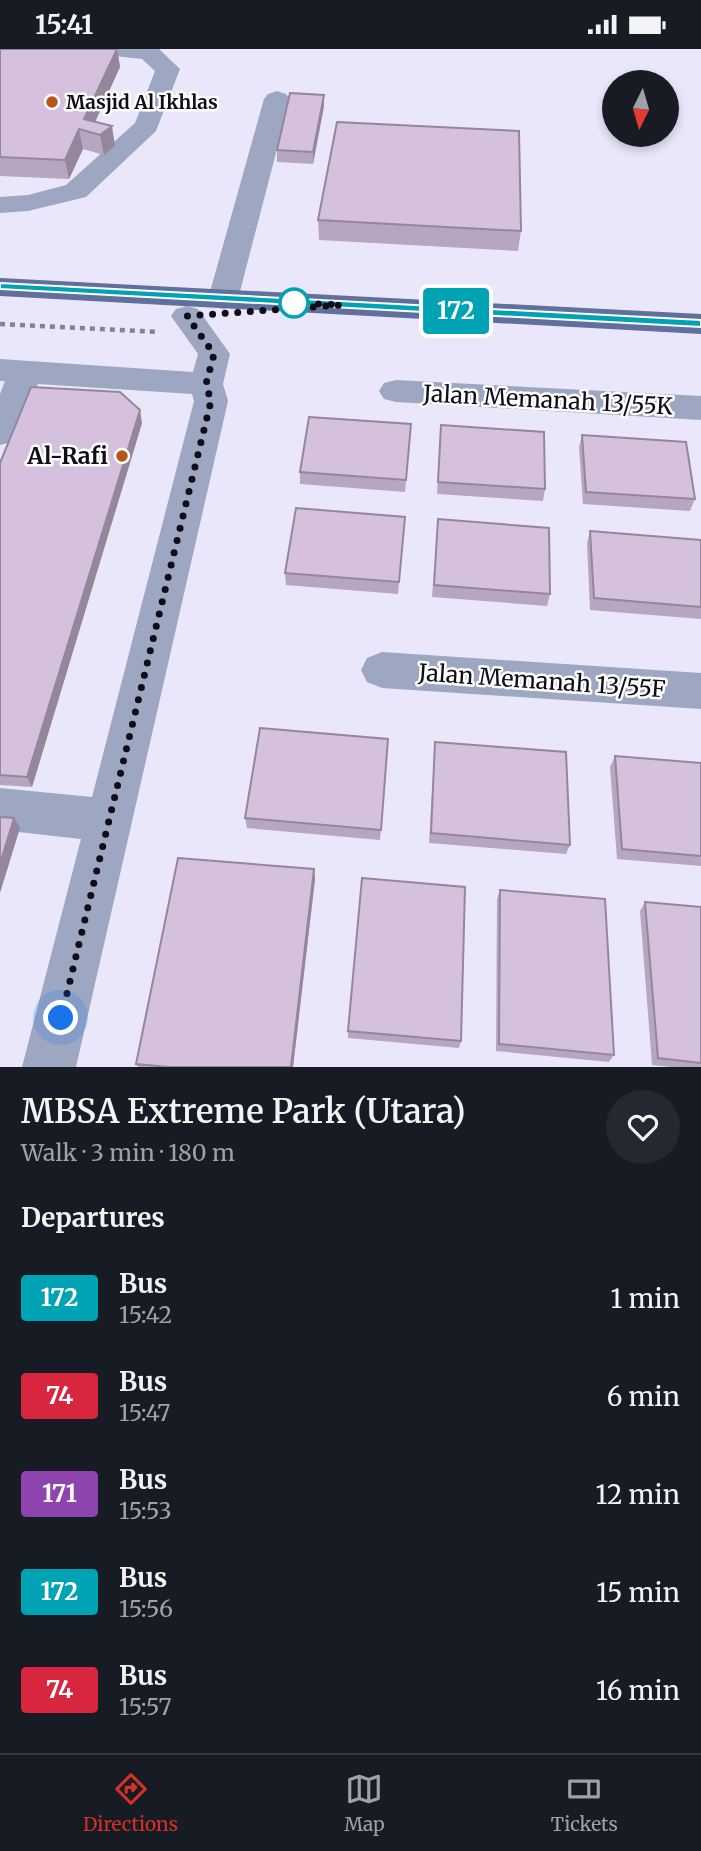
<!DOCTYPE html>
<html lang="en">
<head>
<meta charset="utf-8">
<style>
  body { margin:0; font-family:Merriweather,serif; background:#242831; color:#f1f3f6; height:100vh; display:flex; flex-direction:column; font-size:26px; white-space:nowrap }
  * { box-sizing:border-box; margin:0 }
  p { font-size:23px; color:#9ea1a6 }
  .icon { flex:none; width:38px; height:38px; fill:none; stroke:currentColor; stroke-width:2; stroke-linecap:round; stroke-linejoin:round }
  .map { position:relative; height:1018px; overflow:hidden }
  .sheet { display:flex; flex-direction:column; background:#171b24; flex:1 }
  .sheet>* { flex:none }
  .badge { padding:0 14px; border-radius:5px; font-size:24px; line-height:46px }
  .needle { width:46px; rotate:185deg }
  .controls { position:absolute; left:602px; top:21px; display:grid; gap:14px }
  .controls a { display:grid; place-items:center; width:77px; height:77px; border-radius:50%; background:#171b24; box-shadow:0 4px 10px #0003; font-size:35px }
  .you { position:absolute; width:35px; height:35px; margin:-18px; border:5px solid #fff; border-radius:50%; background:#1a73e8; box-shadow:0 0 0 10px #1a73e833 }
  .map>.badge { position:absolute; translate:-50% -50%; box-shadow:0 0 0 4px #fff }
  h2 { padding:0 21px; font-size:26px; line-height:63px }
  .round { display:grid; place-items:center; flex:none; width:74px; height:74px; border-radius:37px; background:#242831 }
  .summary { display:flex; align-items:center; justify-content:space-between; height:119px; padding:0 21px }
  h1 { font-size:33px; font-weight:600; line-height:52px }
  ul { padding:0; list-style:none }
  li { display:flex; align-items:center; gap:21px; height:98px; padding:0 21px }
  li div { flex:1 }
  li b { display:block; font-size:26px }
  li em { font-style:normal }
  li .badge { min-width:77px; font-weight:700; text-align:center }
  .status { display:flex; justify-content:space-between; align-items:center; height:49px; padding:0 35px; background:#171b24; direction:ltr }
  .status svg { height:19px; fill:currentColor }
  .tabs { display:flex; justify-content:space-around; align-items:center; height:98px; border-top:2px solid #363941; background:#171b24; font-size:19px; color:#9ea1a6 }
  .tabs a { display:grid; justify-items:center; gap:4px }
  .tabs .active { color:#d93025 }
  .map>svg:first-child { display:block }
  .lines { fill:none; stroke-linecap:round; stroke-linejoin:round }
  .path { stroke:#848191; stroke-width:4.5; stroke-dasharray:5 5; stroke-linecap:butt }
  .minor { fill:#9ea7c1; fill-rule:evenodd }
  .major { fill:#606f9b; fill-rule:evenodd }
  .wall { fill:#b7a6bf }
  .shaded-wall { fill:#95879b }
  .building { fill:#d5c1de; stroke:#95879b; stroke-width:2 }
  .line { fill:#00a3b4; stroke:#fff; stroke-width:2 }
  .walk { stroke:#0f0d18; stroke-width:7; stroke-dasharray:0 12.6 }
  .poi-dot { fill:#b75618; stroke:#fff; stroke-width:2.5 }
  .stop-dot { fill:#fff; stroke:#00a3b4; stroke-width:3.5 }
  .labels { text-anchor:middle; stroke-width:5; stroke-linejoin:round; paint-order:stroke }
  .far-poi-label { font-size:19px; font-weight:bold; fill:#0f0d18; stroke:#fff; text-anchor:start }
  .street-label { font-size:23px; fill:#0f0d18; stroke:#fff }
  .poi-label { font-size:23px; font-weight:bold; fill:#0f0d18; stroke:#fff; text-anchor:end }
</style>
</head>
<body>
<div class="status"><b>15:41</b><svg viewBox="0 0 49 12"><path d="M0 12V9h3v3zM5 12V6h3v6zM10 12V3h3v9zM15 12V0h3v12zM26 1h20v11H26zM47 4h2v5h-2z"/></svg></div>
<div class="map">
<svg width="701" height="1018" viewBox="0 0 701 1018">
  <rect width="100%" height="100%" fill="#eae7fb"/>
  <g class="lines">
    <path class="path" d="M0,275L158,283"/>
    <path class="minor" d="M92,0H159L180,20L156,82L86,148L28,162L0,164V148L28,146L66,136L135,74L155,22L142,10L96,5Z
      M277,42L286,45L290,50L238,250L234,257L223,260L212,257L208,250L264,50L268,45Z
      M187,257L198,260L230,305L223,335L228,352L76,1018H22L81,790L0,781V739L92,748L194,352L192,345L38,335L12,393L0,396V345L5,332H0V310L193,323L198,305L171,267L176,260Z
      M396,331L701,347V371L396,353L384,350L379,342L384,334Z
      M382,603L701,624V660L382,639L367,633L361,621L367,609Z"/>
    <path class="major" d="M0,229L701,265V285L0,247Z"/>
  </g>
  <path class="wall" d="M0,0H117L120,18L95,73L115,97L104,106L83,100L69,130L0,127Z
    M324,57L313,115L277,113V101Z
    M318,171L521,182L518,202L319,191Z
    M142,374L32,738L0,736V414Z
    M411,375L405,443L300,435V423Z
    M441,376L545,440L543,452L437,445Z
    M582,386L695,450L690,462L583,455L579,398Z
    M405,468L398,545L286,536L285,524Z
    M438,470L550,545L547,557L432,548Z
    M590,482L701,491V570L590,561L587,494Z
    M388,690L380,791L247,779L245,769Z
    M435,693L570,796L566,805L429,794Z
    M615,707L701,714V817L617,810L610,718Z
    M314,820L315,830L293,1018H138L136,1015Z
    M500,841L614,1006L609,1013L496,1002L497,850Z
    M645,853L701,858V1018H671L652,1016L640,862Z
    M348,982L461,992L459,999L348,989Z"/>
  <path class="shaded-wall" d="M117,0L120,18L90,84L84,70Z
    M324,46V57L313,115V103Z
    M112,77L115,97L104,106L100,86Z
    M79,80L83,100L69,130L65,111Z
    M140,361L142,374L32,738L27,728Z
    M14,769L20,779L0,844V815Z
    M314,820L315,830L293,1018H291Z"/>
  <path class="building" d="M0,0H117L84,70L112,77L100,86L79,80L65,111L0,108Z
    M290,44L324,46L313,103L277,101Z
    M337,73L519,82L521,182L318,171Z
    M31,338L120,343L140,361L27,728L0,726V414Z
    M309,368L411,375L406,431L300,423Z
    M441,376L544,383L545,440L438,433Z
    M582,386L686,393L695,450L586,443Z
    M296,459L405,468L399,533L285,524Z
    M438,470L549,479L550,545L434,536Z
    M590,482L701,491V558L594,549Z
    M260,679L388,690L381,781L245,769Z
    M435,693L566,703L570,796L431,784Z
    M615,707L701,714V807L622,800Z
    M0,768L14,769L0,815Z
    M178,809L314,820L291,1018H169L136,1015Z
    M362,829L465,838L461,992L348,982Z
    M500,841L605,850L614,1006L499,995Z
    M645,853L701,858V1014L658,1009Z"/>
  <path class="line" d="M0,234L701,271V278L0,240Z"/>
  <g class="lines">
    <path class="walk" d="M61,969L211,352L206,335L214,305L187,267L341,256L294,254"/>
  </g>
  <g class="poi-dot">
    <circle cx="52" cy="53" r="7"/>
    <circle cx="122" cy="407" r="7"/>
  </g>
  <circle class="stop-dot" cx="294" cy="254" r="14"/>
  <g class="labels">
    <g class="far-poi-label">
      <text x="66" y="60">Masjid Al Ikhlas</text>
    </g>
    <g class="street-label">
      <text transform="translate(548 351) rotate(3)" y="8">Jalan Memanah 13/55K</text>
      <text transform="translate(542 632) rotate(4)" y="8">Jalan Memanah 13/55F</text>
    </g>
    <g class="poi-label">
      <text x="108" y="415">Al-Rafi</text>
    </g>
  </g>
</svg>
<div class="controls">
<a><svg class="needle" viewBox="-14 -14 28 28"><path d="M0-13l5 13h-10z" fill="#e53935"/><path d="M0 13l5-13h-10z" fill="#9ea1a6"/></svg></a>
</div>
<div class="you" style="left:61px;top:969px"></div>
<b class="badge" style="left:456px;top:262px;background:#00a3b4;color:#fff">172</b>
</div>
<section class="sheet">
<div class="summary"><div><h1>MBSA Extreme Park (Utara)</h1><p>Walk · 3 min · 180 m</p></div><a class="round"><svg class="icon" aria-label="heart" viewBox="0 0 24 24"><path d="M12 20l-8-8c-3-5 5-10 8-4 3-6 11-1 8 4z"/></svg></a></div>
<h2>Departures</h2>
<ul>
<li><span class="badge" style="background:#00a3b4;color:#fff">172</span><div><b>Bus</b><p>15:42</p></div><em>1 min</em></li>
<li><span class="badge" style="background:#d7263d;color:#fff">74</span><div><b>Bus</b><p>15:47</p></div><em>6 min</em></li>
<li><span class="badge" style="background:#8e44ad;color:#fff">171</span><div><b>Bus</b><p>15:53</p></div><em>12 min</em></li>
<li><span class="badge" style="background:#00a3b4;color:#fff">172</span><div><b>Bus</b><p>15:56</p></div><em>15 min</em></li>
<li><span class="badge" style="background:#d7263d;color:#fff">74</span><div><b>Bus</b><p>15:57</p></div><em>16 min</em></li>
</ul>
</section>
<nav class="tabs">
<a class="active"><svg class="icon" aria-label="directions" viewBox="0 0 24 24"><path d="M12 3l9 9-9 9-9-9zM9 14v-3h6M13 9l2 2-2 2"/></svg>Directions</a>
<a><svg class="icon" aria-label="map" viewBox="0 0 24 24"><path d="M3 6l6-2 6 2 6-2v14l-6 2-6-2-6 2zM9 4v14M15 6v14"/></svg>Map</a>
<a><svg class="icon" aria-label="tickets" viewBox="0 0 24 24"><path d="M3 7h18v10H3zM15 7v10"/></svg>Tickets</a>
</nav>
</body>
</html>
